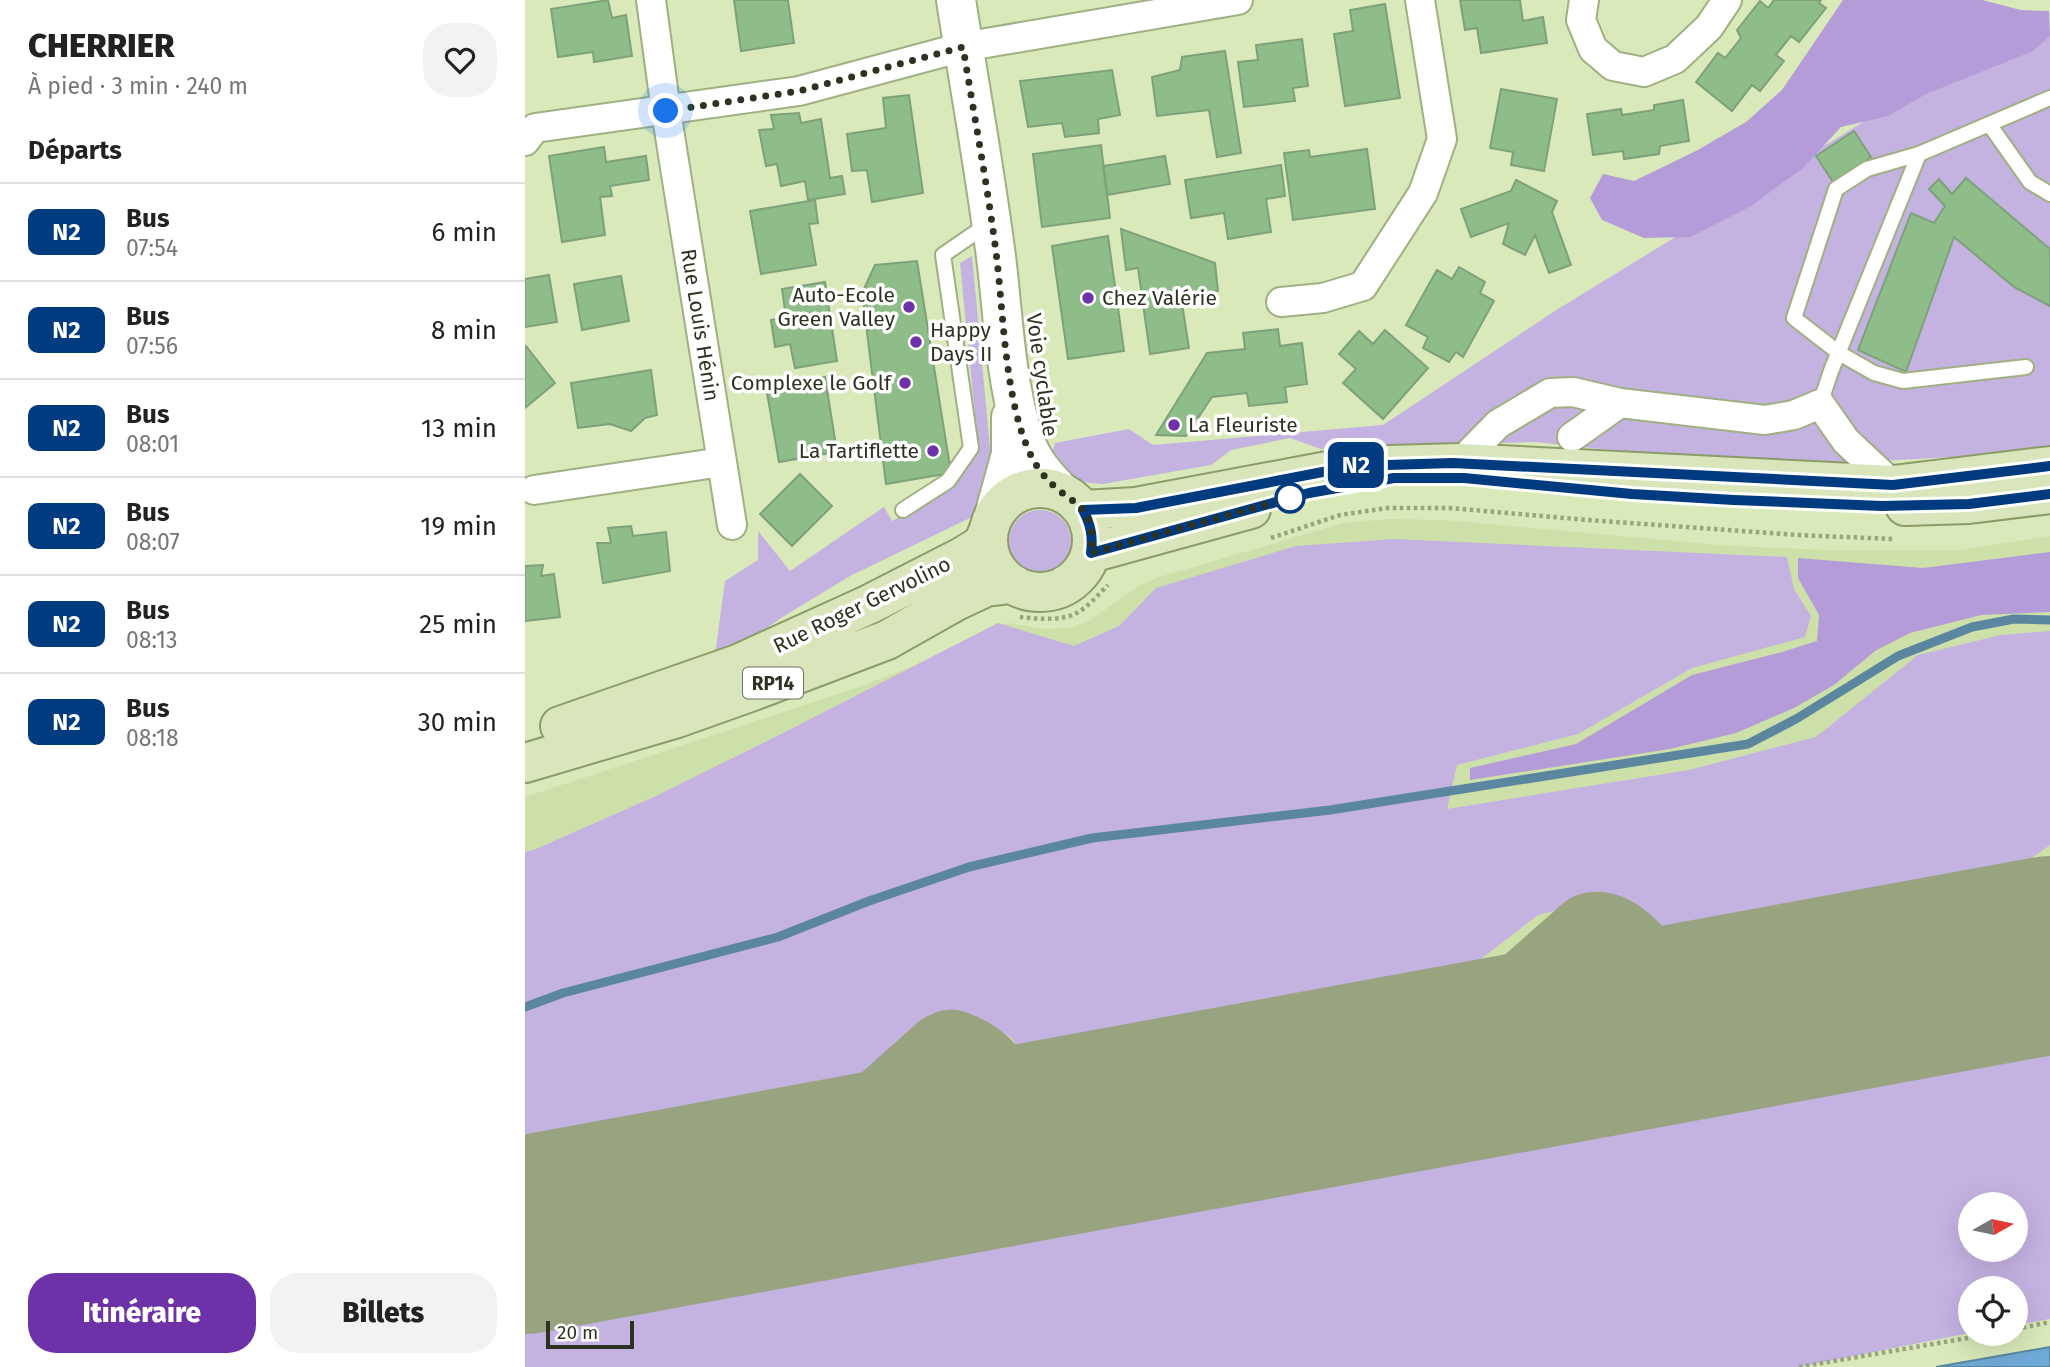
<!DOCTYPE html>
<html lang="fr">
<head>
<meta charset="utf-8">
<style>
  body { margin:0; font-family:"Fira Sans",sans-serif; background:#f2f2f2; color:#222; height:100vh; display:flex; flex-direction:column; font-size:26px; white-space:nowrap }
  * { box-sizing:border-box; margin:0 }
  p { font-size:23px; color:#767676 }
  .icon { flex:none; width:38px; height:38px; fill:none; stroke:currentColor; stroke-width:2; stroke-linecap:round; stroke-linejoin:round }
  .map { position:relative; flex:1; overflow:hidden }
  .sheet { display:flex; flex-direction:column; background:#fff; width:525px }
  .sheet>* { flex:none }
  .badge { padding:0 14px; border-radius:10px; font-size:24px; line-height:46px }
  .needle { width:46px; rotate:81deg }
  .controls { position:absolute; left:1433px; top:1192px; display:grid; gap:14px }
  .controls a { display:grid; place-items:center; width:70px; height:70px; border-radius:50%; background:#fff; box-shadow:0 7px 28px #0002; font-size:35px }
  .scale { position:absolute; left:21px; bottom:18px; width:88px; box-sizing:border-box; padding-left:7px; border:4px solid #2d3320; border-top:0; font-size:19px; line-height:24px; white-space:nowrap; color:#2d3320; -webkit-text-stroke:5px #fff; paint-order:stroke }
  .you { position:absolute; width:35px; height:35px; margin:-18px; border:5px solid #fff; border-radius:50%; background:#1a73e8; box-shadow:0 0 0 10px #1a73e833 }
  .map>.badge { position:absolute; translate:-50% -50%; box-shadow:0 0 0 4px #fff }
  h2 { padding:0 28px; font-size:26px; line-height:63px }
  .round { display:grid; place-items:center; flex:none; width:74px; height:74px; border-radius:28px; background:#f2f2f2 }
  .overview { display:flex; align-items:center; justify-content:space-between; height:119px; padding:0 28px }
  h1 { font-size:33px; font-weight:800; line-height:52px }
  .button { display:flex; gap:14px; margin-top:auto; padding:14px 28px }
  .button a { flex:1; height:80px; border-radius:28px; background:#6d32a8; color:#fff; font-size:28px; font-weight:800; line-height:80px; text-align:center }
  .button a+a { background:#f2f2f2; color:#222 }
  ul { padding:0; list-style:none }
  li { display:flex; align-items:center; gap:21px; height:98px; padding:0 28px; border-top:2px solid #e0e0e0 }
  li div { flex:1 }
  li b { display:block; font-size:26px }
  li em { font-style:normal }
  li .badge { min-width:77px; font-weight:700; text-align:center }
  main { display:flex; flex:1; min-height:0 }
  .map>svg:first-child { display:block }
  .built { fill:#cee0a9; fill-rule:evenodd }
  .green { fill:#c4b2e1; fill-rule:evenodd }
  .forest { fill:#b49cd8 }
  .water { fill:#6fa9d5; stroke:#5b869f; stroke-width:2 }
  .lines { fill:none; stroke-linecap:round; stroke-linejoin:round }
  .stream { stroke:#5b869f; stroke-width:9 }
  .taxiway { stroke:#98a47f; stroke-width:79 }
  .runway { stroke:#98a47f; stroke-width:198 }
  .building { fill:#8ebd8a; stroke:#7ea17b; stroke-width:2 }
  .lane-casing { stroke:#a0b082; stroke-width:18 }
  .street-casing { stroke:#a0b082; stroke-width:32 }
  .secondary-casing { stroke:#a0b082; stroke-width:42 }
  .primary-casing { stroke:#8c9c68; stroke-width:42 }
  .path { stroke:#98a47f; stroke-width:4.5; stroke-dasharray:3.5 3.5; stroke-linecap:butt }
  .lane { stroke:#fff; stroke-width:14 }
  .street { stroke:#fff; stroke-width:28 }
  .secondary { stroke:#fff; stroke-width:38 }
  .primary { stroke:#d9e6bb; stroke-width:38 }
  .line-casing { stroke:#fff; stroke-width:16 }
  .line { stroke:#003b80; stroke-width:10 }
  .walk { stroke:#2d3320; stroke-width:7; stroke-dasharray:0 12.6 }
  .poi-dot { fill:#6d32a8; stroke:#fff; stroke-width:2.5 }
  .stop-dot { fill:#fff; stroke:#003b80; stroke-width:3.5 }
  .labels { text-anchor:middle; stroke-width:7; stroke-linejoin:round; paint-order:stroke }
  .shield { fill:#fff; stroke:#6c7063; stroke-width:2 }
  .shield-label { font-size:19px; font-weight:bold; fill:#2d3320 }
  .poi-label { font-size:21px; fill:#2d3320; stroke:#fff; text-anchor:end }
  .street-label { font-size:21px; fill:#2d3320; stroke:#fff }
</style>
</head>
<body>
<main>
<section class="sheet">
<div class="overview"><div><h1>CHERRIER</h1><p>À pied · 3 min · 240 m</p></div><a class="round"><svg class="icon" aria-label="heart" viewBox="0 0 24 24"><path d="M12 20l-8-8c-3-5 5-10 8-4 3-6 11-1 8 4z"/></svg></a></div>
<h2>Départs</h2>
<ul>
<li><span class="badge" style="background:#003b80;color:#fff">N2</span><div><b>Bus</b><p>07:54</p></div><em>6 min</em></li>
<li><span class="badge" style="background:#003b80;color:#fff">N2</span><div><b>Bus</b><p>07:56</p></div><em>8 min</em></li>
<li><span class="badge" style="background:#003b80;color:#fff">N2</span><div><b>Bus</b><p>08:01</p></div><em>13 min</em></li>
<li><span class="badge" style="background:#003b80;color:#fff">N2</span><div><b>Bus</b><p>08:07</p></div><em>19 min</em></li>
<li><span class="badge" style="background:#003b80;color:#fff">N2</span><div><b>Bus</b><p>08:13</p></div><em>25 min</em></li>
<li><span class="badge" style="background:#003b80;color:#fff">N2</span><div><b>Bus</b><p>08:18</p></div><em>30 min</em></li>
</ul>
<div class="button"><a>Itinéraire</a><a>Billets</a></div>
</section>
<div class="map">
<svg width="1525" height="1367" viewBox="0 0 1525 1367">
  <rect width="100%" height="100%" fill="#d9e9b9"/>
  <path class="built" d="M864,519L920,520L1206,546L1305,550H1436L1525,536V1314L1491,1288H1446L1232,1367H0V797L331,688L406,659L464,628L483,623L520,629L545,628L564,621L615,585L638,576L818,523ZM1446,1204H1491V1250H1446Z"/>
  <path class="green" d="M1525,36V452L1315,463L1132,455L1010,442L796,449L765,438L706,450L686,465L578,484L548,481L526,457L530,443L604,429L628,445L858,425L1033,309L1379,97Z
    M447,256L466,459L472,470L445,518L325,576L256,618L203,656L190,655L200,581L233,560V531L265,571L359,507L367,521L394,508L438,473L453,446L435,263Z
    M484 541a31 31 0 1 1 62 0a31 31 0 1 1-62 0Z
    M870,539L1262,557L1269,589L1286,616L1280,637L1167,668L1053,734L932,765L922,809L1164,770L1291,737L1393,655L1476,635L1525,631V845L1469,885L1171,948L1083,898L1013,915L913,992L503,1070L488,1039L455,1018L392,1027L291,1112L0,1163V852L11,849L131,796L262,731L473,623L549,646L594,626L631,588L771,546Z
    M1525,1025V1319L1491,1325V1288H1446L1445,1333L1273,1367H0V1304ZM1446,1204H1491V1250H1446Z"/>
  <path class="forest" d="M1318,0H1457L1496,10L1524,11L1525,36L1508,51L1401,94L1363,116L1316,127L1278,168L1226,206L1165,237L1119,238L1077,220L1065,198L1078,174L1109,181L1171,151L1221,122L1257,90Z
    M1525,552V612L1456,615L1385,633L1350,651L1309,685L1269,708L1211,733L1145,749L945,780V768L1051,744L1167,675L1257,652L1292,641L1294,615L1273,578V558L1398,568Z"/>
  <path class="water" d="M1525,1347V1367H1411Z"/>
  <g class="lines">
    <path class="stream" d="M0,1007L38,993L253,937L344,901L444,867L567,838L805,810L1223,744L1271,719L1373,656L1447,627L1489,619L1525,620"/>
    <path class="taxiway" d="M1443,970L1492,941L1525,914
      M913,1067L1064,933C1074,929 1085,933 1094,940C1139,971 1130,1050 1070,1055C1055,1057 1042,1051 1028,1046
      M270,1185L419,1052L426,1049C506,1074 487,1182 414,1175C403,1174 393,1169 384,1164"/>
    <path class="runway" d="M0,1235L1525,955"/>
  </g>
  <path class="building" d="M83,0L87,18L101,15L107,56L69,62L68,52L33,57L26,9Z
    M209,0H263L269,43L216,51Z
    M935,0H995L998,21L1018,17L1022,43L956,53L952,28L940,30Z
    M1249,0H1296L1294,3L1301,8L1274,42L1266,36L1251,55L1259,61L1235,91L1227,85L1207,111L1171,82L1193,53L1200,58L1216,38L1212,30L1235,1L1243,8Z
    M860,4L875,98L820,106L809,34L828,31L825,10Z
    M777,39L783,86L768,88L770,101L719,107L713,62L733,60L731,45Z
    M700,51L716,153L692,157L684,110L632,116L627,77L655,70L657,57Z
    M587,70L595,115L573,119L574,133L540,137L537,123L503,127L495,81Z
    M976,89L1032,99L1019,171L986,165L988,152L965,148Z
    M384,95L398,193L347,202L342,170L327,171L322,134L361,128L358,98Z
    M1158,100L1164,141L1135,146L1134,154L1099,159L1098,151L1068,155L1062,114L1096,109L1097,115L1129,110V105Z
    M274,113L276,123L296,119L305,178L317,176L320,194L283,200L280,181L256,186L252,164L241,166L234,130L249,129L246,115Z
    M1329,131L1346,157L1308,182L1291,156Z
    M576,145L585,218L517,227L508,154Z
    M79,147L81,162L121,156L124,180L85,186L87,196L75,197L80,235L37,242L24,156Z
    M842,149L850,209L768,220L759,153L784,150L785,157Z
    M640,156L645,184L582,195L578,166Z
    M756,165L760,196L741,199L746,232L703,239L699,213L666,218L660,180Z
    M1441,178L1525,249V306L1489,287L1429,237L1381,372L1333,350L1386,213L1409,223L1420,206L1404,189L1414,179L1427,194Z
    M991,180L1032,201L1027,212L1046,265L1024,273L1010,235L1000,255L978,244L984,223L946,237L936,209L986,191Z
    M290,200L293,223L284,224L291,265L236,274L225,211Z
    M596,229L690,263L693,291L656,297L664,348L625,354L613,268L601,270Z
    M583,236L599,351L543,359L527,246Z
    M392,261L426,473L361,484L337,293L350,265Z
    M934,267L960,282L955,293L969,301L938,357L931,352L924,362L898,348L903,337L881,325L912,270L927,279Z
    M24,275L32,322L0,327V279Z
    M96,276L104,321L57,330L49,284Z
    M300,282L312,361L270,368L265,344L250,347L246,320L261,317L257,289Z
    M753,329L755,346L777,343L782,384L760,387L762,402L724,406L722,393L687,397L661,436L631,435L682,353L720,349L718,333Z
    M860,330L903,368L858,419L818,383L831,369L814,354L834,331L848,344Z
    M1,346L30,383L0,408V347Z
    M126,370L132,415L120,418L106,431L85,424L53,428L46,383Z
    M300,377L312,452L254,462L241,387Z
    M275,474L307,506L267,546L235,514Z
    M106,526L108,536L141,532L145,571L78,583L72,543H86L83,528Z
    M18,565L16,576L29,574L35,617L0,621V566Z"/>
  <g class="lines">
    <defs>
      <path id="lane" d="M1464,124L1505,182L1525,194
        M1394,154L1342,169L1311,189L1269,318L1314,353L1349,373L1378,381L1501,367
        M1295,404L1306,371L1394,154L1525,98
        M378,510L423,481L446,448L418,255L463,224"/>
      <path id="street" d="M1059,0L1056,20L1068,49L1088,66L1119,72L1150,59L1184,27L1202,0
        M0,141L10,128L274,91L438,47L713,0
        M756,302L798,298L838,286L898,193L917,139L895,0
        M1047,437L1095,403
        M197,462L207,525
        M935,463L973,424L1025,393L1048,392L1095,403L1240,420L1269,415L1295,404L1321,441L1368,485
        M9,490L197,462L141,111L126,0"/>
      <path id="secondary" d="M431,0C444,83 459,166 470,249C478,308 479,371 496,429C504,456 515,471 535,491
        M470,512L486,454V417"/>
      <path id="primary" d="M463 540a52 52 0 1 1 104 0a52 52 0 1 1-104 0Z
        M1380,506L1444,504L1525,494
        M558,510L611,507L829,466L935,463L1368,485L1525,466
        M566,553L726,509
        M35,726L213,664L345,604L437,557L458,544L464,529
        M0,763L152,718L225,692L362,640L431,601L461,587L486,584"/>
    </defs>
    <use href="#lane" class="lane-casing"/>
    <use href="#street" class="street-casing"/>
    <use href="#secondary" class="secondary-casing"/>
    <use href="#primary" class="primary-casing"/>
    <path class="path" d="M746,538L815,515L863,508H925L1051,519L1271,535L1369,539
      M495,617C512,619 534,621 550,614C562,608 574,594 583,585
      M1491,1329L1525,1322
      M1274,1367L1466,1334"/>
    <use href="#lane" class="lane"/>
    <use href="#street" class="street"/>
    <use href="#secondary" class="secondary"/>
    <use href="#primary" class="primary"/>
  </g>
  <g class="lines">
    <defs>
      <path id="line" d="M1525,466L1368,485L928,463L829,466L611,508L558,510C566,525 568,537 566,553L784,493L869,478H939L1107,494L1209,500L1357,506L1444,504L1525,494"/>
    </defs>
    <use href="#line" class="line-casing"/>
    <use href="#line" class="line"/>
    <path class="walk" d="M141,111L274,91L438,47C449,115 462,183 471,252C478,309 479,375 496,430C501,445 507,461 517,473C542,506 572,499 566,553L765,498"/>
  </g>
  <g class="poi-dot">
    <circle cx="563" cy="298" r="7"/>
    <circle cx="384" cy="307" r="7"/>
    <circle cx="391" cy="342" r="7"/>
    <circle cx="380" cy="383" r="7"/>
    <circle cx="649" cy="425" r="7"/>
    <circle cx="408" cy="451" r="7"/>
  </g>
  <circle class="stop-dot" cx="765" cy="498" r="14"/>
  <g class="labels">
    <rect class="shield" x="218" y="667.5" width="60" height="31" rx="5"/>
    <g class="shield-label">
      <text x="248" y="690">RP14</text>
    </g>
    <g class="poi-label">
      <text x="370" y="302">Auto-Ecole<tspan x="370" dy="24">Green Valley</tspan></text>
      <text x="577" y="305" text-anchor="start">Chez Valérie</text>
      <text x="405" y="337" text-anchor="start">Happy<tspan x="405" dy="24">Days II</tspan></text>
      <text x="366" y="390">Complexe le Golf</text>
      <text x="663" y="432" text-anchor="start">La Fleuriste</text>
      <text x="394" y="458">La Tartiflette</text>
    </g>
    <g class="street-label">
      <text transform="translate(175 325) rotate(81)" y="7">Rue Louis Hénin</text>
      <text transform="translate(517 375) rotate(82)" y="7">Voie cyclable</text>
      <text transform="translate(337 605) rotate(-26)" y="7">Rue Roger Gervolino</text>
    </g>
  </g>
</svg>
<div class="controls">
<a><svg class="needle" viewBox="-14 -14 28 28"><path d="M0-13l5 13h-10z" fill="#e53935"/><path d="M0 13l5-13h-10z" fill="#767676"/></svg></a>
<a><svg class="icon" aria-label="locate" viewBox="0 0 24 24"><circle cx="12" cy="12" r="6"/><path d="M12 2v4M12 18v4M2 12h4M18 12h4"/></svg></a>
</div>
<div class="scale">20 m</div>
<div class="you" style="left:141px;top:111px"></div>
<b class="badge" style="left:831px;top:465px;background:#003b80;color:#fff">N2</b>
</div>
</main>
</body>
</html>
